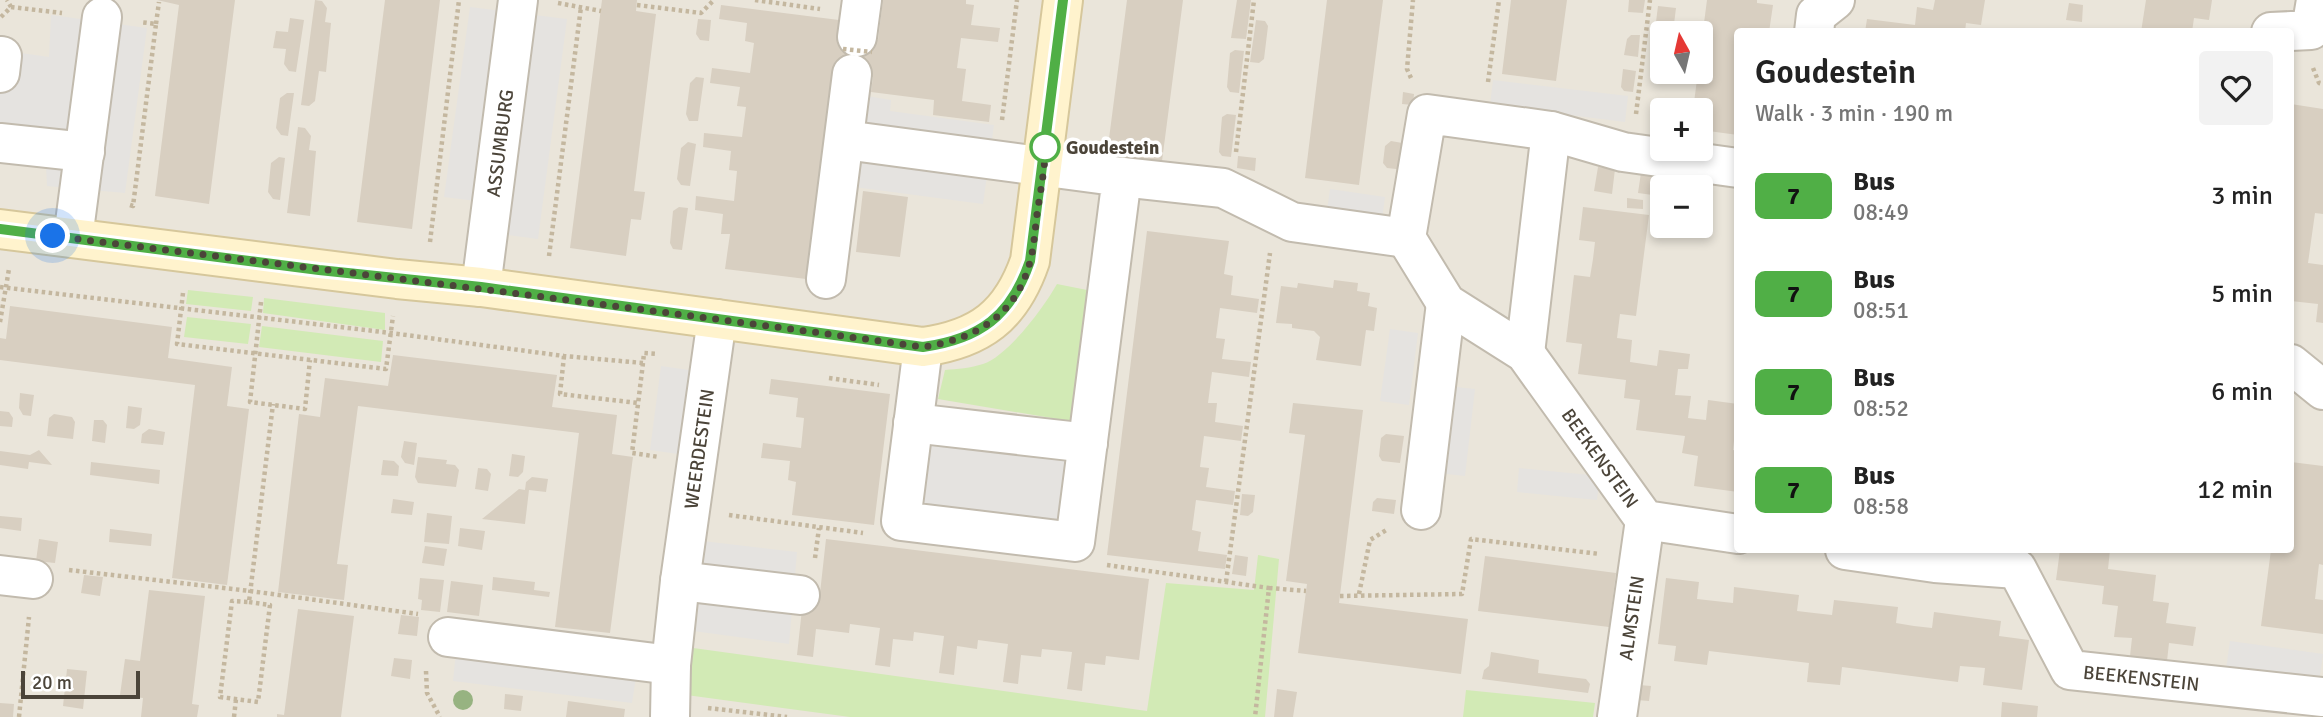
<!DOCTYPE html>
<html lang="en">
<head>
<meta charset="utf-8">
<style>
  body { margin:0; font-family:Signika,sans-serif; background:#f2f2f2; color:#222; height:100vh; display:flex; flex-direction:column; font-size:26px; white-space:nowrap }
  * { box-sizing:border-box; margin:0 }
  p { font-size:23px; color:#767676 }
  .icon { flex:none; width:38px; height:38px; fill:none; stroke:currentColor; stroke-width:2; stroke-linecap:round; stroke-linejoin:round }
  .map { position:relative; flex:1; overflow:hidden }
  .sheet { position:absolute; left:1734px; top:28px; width:560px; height:525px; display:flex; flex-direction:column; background:#fff; border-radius:7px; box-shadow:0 4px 10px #0003 }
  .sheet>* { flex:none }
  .badge { padding:0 14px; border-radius:10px; font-size:24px; line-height:46px }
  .needle { width:46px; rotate:352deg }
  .tools { position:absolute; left:1650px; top:21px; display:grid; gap:14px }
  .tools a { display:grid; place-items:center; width:63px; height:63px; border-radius:7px; background:#fff; box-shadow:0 4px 10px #0003; font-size:35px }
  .scale { position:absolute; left:21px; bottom:18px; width:119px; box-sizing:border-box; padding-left:7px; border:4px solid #4b4439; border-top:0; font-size:19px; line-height:24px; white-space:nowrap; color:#4b4439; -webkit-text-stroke:5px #fff; paint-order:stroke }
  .you { position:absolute; width:35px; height:35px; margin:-18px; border:5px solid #fff; border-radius:50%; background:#1a73e8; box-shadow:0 0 0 10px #1a73e833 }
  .map>.badge { position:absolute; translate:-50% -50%; box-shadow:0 0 0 4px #fff }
  .round { display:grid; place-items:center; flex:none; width:74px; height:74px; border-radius:7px; background:#f2f2f2 }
  .summary { display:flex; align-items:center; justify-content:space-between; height:119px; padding:0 21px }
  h1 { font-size:33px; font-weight:600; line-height:52px }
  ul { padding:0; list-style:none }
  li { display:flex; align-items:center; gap:21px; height:98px; padding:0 21px }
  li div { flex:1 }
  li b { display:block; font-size:26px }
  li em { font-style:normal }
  li .badge { min-width:77px; font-weight:700; text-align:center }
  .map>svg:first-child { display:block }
  .residential { fill:#eae5da; fill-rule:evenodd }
  .green { fill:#d2eab5 }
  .parking { fill:#e5e3e0 }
  .building { fill:#d8cfc1 }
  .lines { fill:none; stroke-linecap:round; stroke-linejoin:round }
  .street-casing { stroke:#c2bbae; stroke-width:42 }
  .secondary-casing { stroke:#d6c79b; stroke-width:42 }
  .path { stroke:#c4b79f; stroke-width:4.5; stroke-dasharray:3.5 3.5; stroke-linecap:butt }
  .street { stroke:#fff; stroke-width:38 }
  .secondary { stroke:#fff3cd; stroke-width:38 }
  .path-bridge { stroke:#c4b79f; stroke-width:4.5; stroke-dasharray:3.5 3.5; stroke-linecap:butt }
  .tree { fill:#97b381 }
  .line-casing { stroke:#fff; stroke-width:16 }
  .line { stroke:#50af46; stroke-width:10 }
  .walk { stroke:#4b4439; stroke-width:7; stroke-dasharray:0 12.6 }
  .stop-dot { fill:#fff; stroke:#50af46; stroke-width:3.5 }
  .labels { text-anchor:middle; stroke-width:7; stroke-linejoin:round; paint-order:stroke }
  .street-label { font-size:19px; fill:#4b4439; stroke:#fff }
  .stop-label { font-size:19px; font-weight:bold; fill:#4b4439; stroke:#fff; text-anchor:start }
</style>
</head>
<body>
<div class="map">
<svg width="2323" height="717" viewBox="0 0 2323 717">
  <rect width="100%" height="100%" fill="#f6f3ec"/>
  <path class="residential" d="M0,0H2323V717H0ZM1738,32H2291V550H1738ZM1662,33H1701V72H1662ZM1662,110H1701V149H1662ZM1662,187H1701V226H1662Z"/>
  <path class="green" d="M1057,284L1092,291L1075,422L938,399L945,370C957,369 971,368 983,364C1008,356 1044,307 1057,284Z
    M188,290L253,297L251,311L186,304Z
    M264,298L385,313V330L263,313Z
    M187,317L251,324L248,344L184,337Z
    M262,326L383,341L381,362L259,347Z
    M1258,555L1279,559L1265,717H850L679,694L686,647L1147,711L1166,583L1254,590Z
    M1466,690L1595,703L1593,717H1463Z"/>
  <path class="parking" d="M470,7L567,19L538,239L472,230L476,201L444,197Z
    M51,15L147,28L125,193L47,186L46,167L0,162V50L49,57Z
    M1493,80L1628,96L1625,122L1490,105Z
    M867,96L891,100L890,111L994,125L983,204L854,187Z
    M1330,189L1385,197L1382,219L1327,211Z
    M1390,329L1418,333L1409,405L1380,401Z
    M661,366L689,370L678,454L650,450Z
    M1447,386L1475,389L1465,476L1437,473Z
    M926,436L1077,455L1067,534L916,515Z
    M1519,468L1600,476L1597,500L1517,492Z
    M703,541L797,552L789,644L693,631Z
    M2230,641L2323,654L2319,681L2226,669Z
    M456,652L636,677L632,703L453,681Z"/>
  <path class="building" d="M157,0H235L209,204L155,196L179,5Z
    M315,0L322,1L327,8L325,22L331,23L326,72L319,71L315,101L309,106L301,105Z
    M385,0H440L412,229L357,222Z
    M602,0H637L636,11L656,14L634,191L645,192L641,220L631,219L626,256L570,248Z
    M883,0H966V4L974,5L971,25L1000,28L998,42L961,38L957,68L966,69L962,101L991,105L989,122L933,115L934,100L871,92L873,77L832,72L806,279L725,269L730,234H721L723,214L695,210L696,196L734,201L737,171L729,170L731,151L703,147L704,133L742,137L746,107L737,106L740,87L710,83L712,68L750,73L754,43L745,41L747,23L719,19L721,5L839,20L837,35L878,40Z
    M1127,0H1183L1162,161L1107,154Z
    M1237,0H1251L1246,39L1231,38Z
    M1327,0H1383L1359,185L1305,178Z
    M1511,0H1567L1556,81L1502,74Z
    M1629,0H1645L1643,13L1628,12Z
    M1707,0H1757V3L1773,5L1769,32H1738V135L1701,130V110H1693L1698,72H1701V46Z
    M1935,0H1985L1981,25L1966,23L1965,32H1865L1867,19L1915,25L1917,7L1933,10Z
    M2146,0H2212L2209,20L2194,18L2192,32H2141Z
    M2069,3L2083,5L2082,22L2066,20Z
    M1658,6L1676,8L1674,24L1656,22Z
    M290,18L304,20L296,72L289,71L284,64L286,49L273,48L276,31L288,32Z
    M698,19L711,20L709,41L700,40L696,34Z
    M1256,20L1265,21L1268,26L1264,59L1259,63L1250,62Z
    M1631,35H1640L1638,57L1624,55L1627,39Z
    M1235,50L1244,51L1239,93L1230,92L1227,87L1230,53Z
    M1623,69L1636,71L1633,92L1624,91L1621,87Z
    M696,77L704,78L698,121H689L686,114L690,83Z
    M1403,92L1414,94L1413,105L1402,104Z
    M287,93H294L288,136L281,135L276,128L280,98Z
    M2291,104L2323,109V214L2315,213L2308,263L2323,265V323L2316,322L2318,304L2291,301Z
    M1227,114L1236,115L1231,157L1222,156L1219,152L1222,117Z
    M298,127L305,128L311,136L309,150L316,151L310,216L287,213Z
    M1391,141L1408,144L1405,170L1387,168L1383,163L1385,146Z
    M688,142L696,144L690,186L681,185L677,179L681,148Z
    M1238,156L1256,158L1255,171L1237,168Z
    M279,157L285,158L280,200L273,199L268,192L271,163Z
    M1642,166L1663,169L1660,196L1638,193Z
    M1598,167L1615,169L1612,194L1594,191Z
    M863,191L908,197L900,257L856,252Z
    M1627,198L1643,200V209L1627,208Z
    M679,207L688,208L682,250L673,249L670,243L673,211Z
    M1583,207L1649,215L1636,316L1620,314L1617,338L1632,340L1630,362L1657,366L1659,350L1690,354L1688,369H1678L1675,395L1691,396L1688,418L1706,420L1708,400L1738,404L1733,450L1738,451V492L1694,486L1698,456L1682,453L1685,436L1636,430L1640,400L1624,398L1626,380L1578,374L1582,344L1566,342L1574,275L1590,277L1593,259L1595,242L1579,240Z
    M1147,231L1229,241L1224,274L1233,276L1231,295L1259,299L1257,313L1220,308L1216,338L1225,339L1222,359L1251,362L1249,377L1212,372L1208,403H1217L1215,422L1243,426L1241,441L1204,436L1200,467L1209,468L1206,487L1235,491L1233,505L1196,500L1192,530L1201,532L1198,551L1227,555L1225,569L1107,555Z
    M1334,280L1358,283L1357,291L1370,293L1368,306L1377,308L1374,331L1366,330L1361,366L1316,360L1320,337L1314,331L1292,328V324L1276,323L1281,286L1297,288L1298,283L1333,288Z
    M10,306L172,327L168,358L232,367L227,406L249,409L227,585L172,578L195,385L0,360V338L6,339Z
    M393,355L557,375L552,407L617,415L612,454L633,457L610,633L555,627L579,433L358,406L337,564L348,565L344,600L278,592L299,414L320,417L325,378L388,386Z
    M771,379L890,394L874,525L792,515L796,482L788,480L790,461L761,458L763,443L801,448L804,418L796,417L798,398L769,394Z
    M20,393L34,395L31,416L23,415L19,408Z
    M1293,403L1363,410L1339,603L1468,619L1461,674L1298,653L1307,584L1286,581L1305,435L1289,433Z
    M128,406L142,408L140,425L134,429L126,428Z
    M0,411L9,412L13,418L12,427L0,426Z
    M54,414L72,417L75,422L73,439L47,436L49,418Z
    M94,420H103L107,425L105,443L92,441Z
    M149,429L165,432L163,445L141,443L142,434Z
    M1386,434L1404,436L1400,463L1382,461L1379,456L1381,438Z
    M404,441L417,443L414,465L405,463L401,457Z
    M39,450L52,465L29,462L28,469L0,465V451L30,455Z
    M512,454L525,456L523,472L518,477L509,476Z
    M418,457L447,460L446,464L455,465L459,470L456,487L418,483L415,477Z
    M383,460L394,461L399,466L398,476L381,475Z
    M91,462L160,470L159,484L90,475Z
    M2291,462L2323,466V565L2319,564L2315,599L2323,600V634L2261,626L2271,550H2291L2293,502H2291Z
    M478,468L487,469L491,474L488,491L475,489Z
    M532,477L548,479L546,492L529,490L525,524L482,519L519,489L525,490L526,482Z
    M1242,494L1255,495L1253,512L1248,516L1240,515Z
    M1377,498L1396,500L1394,514L1372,511L1373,502Z
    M393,499L414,502L412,515L391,513Z
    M427,513L452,516L449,544L424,542Z
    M0,516L22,518L21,531L0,528Z
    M460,528L485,531L482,550L458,546Z
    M110,529L152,534L151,546L109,542Z
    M39,539L58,542L55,563L36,561Z
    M826,539L1149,579L1139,660L1106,656L1105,665L1085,663L1082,691L1067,689L1072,652L1042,649L1041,657L1021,655L1018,684L1003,682L1008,644L978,640L977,649L957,646L954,675L939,673L944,636L914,632L913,641L893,639L890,667L875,665L880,628L850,624L849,633L816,629L813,657L797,655L803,600L819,602Z
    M425,546L447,549L444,566L422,563Z
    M2060,550H2110L2108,569L2156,575L2153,601L2169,603L2166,623L2196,627L2193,646L2169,643L2167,661L2130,656L2132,638L2114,637L2118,606L2102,604L2104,586L2056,580Z
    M1235,555L1248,557L1246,576L1232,574Z
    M1485,556L1616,573L1609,627L1478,611Z
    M84,575L103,577L100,596L81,593Z
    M493,577L535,582L534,590L550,592L549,597L492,590Z
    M420,578L444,580L440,612L421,610L422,600L418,599Z
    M1666,578L1699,582L1697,599L1733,603L1734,587L1799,595L1797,611L1814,613L1832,615L1834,600L1898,607L1896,623L1914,626L1932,628L1934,612L2001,621L1999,636L2029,640L2022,690L1983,685L1985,668L1960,666L1958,682L1842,667L1840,685L1807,682L1809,663L1709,651L1707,665L1674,661L1676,646L1658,644Z
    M451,581L483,585L479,616L447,612Z
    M149,590L205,596L192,704L199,705L197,717H141L143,698L120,695L125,659L140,661Z
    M298,609L354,616L341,717H277V714L284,715Z
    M401,615L419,617L417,636L398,634Z
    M1491,652L1539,660L1538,673L1586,679L1590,684L1588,693L1482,679L1484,670L1489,666Z
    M394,658L412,660L410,679L391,676Z
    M67,669L87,671L83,709L63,706Z
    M1639,685L1651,686L1649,701L1637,700Z
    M1277,689L1297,692L1293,717H1274Z
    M505,694L523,696L521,711L504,709Z
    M568,701L625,709L624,717H566Z
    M2002,702L2038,706L2037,717H2001Z
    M0,703L14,704L13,717H0Z"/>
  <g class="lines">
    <defs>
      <g id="street">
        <path d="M1814,32L1816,15L1835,0"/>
        <path d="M2271,32L2311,30L2316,0"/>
        <path d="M857,37L862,0"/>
        <path d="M0,73L2,56"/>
        <path d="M845,140L1122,177L1075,542L901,521L923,347"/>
        <path d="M0,143L85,152"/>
        <path d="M1122,177L1223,188L1292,222L1406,238L1427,114L1551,131L1623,152L1738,168"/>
        <path d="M73,238L102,17"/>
        <path id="s1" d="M1406,238L1446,303L1525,353L1645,520L1738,534"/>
        <path d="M826,279L852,74"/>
        <path id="s2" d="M481,287L518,0"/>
        <path d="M1525,353L1551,131"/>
        <path d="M2291,364L2323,390"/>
        <path d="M913,423L1088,443"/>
        <path d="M1421,510L1446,303"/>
        <path id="s3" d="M1845,550L1935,563L2017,569L2070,670L2323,697"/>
        <path d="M0,575L33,579"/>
        <path d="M680,581L800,595"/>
        <path d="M448,637L671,665"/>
        <path id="s4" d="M670,717L671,665L680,581L717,319"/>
        <path id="s5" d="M1617,717L1645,520"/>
      </g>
      <path id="secondary" d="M0,229L397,279L481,287L923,347C980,339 1011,316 1030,261L1063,0"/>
    </defs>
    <use href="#street" class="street-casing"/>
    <use href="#secondary" class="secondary-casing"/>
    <path class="path" d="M755,0L820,9
      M558,3L601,11
      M637,5L701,13L714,0
      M11,7L62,13
      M1,17L11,7L7,0
      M156,24L159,2
      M2313,68L2319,83L2323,84
      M1411,78L1407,69L1413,0
      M1488,82L1499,0
      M1636,114L1650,0
      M1002,120L1017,0
      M1236,152L1254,0
      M130,205L133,206L156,24L140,22
      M430,242L459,0
      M549,256L581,7
      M0,287L391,333L564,356L643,363L644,353L658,354
      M183,293L177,344L386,369L393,316
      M261,302L250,402L305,409L310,360
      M0,322L9,269
      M564,356L560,394L638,403
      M643,363L632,453L659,457
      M829,378L879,385
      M729,515L863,533
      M815,558L819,528
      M1107,565L1269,588L1255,717
      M69,570L250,591L418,614
      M1226,582L1270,253
      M1269,588L1306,591
      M1359,594L1370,540L1388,529
      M1340,596L1462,594L1471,539L1600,554
      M249,602L270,605L258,702L220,697L232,601L249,602L273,404
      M426,671L427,693L440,717
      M708,708L787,717
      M19,717L29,617
      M234,717L236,699"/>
    <use href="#street" class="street"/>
    <use href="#secondary" class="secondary"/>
    <path class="path-bridge" d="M843,49L872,52"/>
  </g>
  <circle class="tree" cx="463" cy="700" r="10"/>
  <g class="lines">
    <defs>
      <path id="line" d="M0,229L319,270L481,287L923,347C980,339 1011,316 1030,261L1063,0"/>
    </defs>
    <use href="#line" class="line-casing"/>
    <use href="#line" class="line"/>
    <path class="walk" d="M53,236C343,272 634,307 923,347C975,339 1016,316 1030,262C1034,247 1035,230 1037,214C1040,193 1046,164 1045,147"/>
  </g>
  <circle class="stop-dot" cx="1045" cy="147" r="14"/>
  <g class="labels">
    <g class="street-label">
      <text dy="7" stroke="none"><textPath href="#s2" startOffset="145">ASSUMBURG</textPath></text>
      <text dy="7" stroke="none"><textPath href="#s4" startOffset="270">WEERDESTEIN</textPath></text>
      <text dy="7" stroke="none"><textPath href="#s1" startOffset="299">BEEKENSTEIN</textPath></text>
      <text dy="7" stroke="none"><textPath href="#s5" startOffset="100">ALMSTEIN</textPath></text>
      <text dy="7" stroke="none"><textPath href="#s3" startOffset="359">BEEKENSTEIN</textPath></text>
    </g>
    <g class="stop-label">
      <text x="1066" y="154">Goudestein</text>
    </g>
  </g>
</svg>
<div class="tools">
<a><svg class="needle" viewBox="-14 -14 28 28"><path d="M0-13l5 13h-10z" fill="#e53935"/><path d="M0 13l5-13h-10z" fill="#767676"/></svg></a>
<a>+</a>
<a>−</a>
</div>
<div class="scale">20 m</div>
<div class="you" style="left:53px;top:236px"></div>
<section class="sheet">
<div class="summary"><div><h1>Goudestein</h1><p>Walk · 3 min · 190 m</p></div><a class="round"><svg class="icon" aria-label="heart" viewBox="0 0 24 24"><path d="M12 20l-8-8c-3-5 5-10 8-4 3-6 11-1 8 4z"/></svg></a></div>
<ul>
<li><span class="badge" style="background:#50af46;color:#111">7</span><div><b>Bus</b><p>08:49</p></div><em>3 min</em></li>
<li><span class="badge" style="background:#50af46;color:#111">7</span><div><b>Bus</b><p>08:51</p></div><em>5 min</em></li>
<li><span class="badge" style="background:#50af46;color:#111">7</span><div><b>Bus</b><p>08:52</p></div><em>6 min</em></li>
<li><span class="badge" style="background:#50af46;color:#111">7</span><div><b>Bus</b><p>08:58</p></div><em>12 min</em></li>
</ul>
</section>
</div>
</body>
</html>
